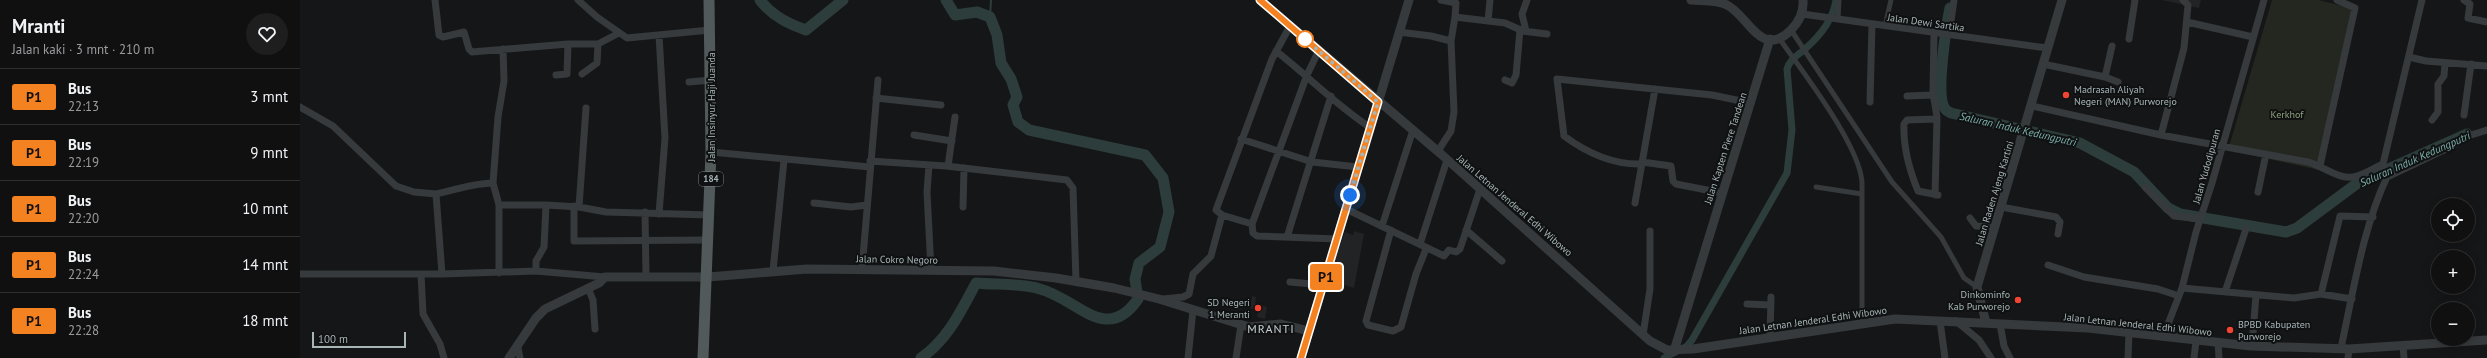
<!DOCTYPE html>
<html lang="id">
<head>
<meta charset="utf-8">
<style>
  body { margin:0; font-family:"PT Sans",sans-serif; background:#1e1e1f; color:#f1f3f6; height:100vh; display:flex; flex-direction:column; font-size:15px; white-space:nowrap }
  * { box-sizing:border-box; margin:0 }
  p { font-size:13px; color:#9c9d9f }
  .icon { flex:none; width:22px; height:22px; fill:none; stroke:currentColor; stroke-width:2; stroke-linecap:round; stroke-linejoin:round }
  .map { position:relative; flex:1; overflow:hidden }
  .panel { display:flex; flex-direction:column; background:#101011; width:300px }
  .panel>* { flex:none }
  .badge { padding:0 8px; border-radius:3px; font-size:14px; line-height:26px }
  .controls { position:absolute; left:2131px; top:198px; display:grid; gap:8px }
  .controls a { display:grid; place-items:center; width:44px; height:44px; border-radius:50%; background:#101011; box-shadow:0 2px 10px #0003,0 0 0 1px #303031; font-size:20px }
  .scale { position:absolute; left:12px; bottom:10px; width:94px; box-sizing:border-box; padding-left:4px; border:2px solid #a7b5b7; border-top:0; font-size:11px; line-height:14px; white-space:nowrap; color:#a7b5b7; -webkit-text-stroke:3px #101112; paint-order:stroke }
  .you { position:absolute; width:20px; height:20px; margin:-10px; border:3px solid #fff; border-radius:50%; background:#1a73e8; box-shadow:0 0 0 6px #1a73e833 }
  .map>.badge { position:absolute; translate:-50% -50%; box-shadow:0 0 0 2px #fff }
  .round { display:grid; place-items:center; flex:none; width:42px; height:42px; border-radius:21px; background:#1e1e1f }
  .summary { display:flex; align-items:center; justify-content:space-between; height:68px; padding:0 12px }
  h1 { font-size:19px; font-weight:700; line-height:30px }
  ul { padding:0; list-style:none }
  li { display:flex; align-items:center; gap:12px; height:56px; padding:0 12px; border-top:1px solid #303031 }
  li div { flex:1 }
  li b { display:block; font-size:15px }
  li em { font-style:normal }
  li .badge { min-width:44px; font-weight:700; text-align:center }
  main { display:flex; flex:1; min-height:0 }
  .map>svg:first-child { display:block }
  .built { fill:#212324 }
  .green { fill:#23271f }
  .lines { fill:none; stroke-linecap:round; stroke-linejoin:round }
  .stream { stroke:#2d3d3b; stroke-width:2 }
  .canal { stroke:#2d3d3b; stroke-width:7 }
  .river { stroke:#2d3d3b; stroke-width:11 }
  .pedestrian { stroke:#363a3c; stroke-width:5 }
  .minor { stroke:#363a3c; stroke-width:7 }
  .tertiary { stroke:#363a3c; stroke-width:9 }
  .primary { stroke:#52595b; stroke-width:11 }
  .line-casing { stroke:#fff; stroke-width:9 }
  .line { stroke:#f58220; stroke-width:6 }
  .walk { stroke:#a7b5b7; stroke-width:4; stroke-dasharray:0 7.2 }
  .stop-dot { fill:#fff; stroke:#f58220; stroke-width:2 }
  .poi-dot { fill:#f14432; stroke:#101112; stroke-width:1.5 }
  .labels { text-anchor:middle; stroke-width:4; stroke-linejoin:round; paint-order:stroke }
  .shield { fill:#101112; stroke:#7a8486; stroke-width:1 }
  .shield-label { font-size:9px; font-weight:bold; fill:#a7b5b7 }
  .street-label { font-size:10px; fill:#a7b5b7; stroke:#101112 }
  .poi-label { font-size:10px; fill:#a7b5b7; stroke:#101112; text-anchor:start }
  .park-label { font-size:10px; fill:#90a27e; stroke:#101112 }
  .water-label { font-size:11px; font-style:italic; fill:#7eb2ad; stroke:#101112 }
  .quarter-label { font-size:12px; letter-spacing:1px; fill:#c8d1d3; stroke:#101112 }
</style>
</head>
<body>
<main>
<section class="panel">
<div class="summary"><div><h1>Mranti</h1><p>Jalan kaki · 3 mnt · 210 m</p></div><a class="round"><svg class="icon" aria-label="heart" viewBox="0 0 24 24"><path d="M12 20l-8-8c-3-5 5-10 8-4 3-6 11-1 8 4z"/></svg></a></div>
<ul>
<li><span class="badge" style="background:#f58220;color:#111">P1</span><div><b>Bus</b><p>22:13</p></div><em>3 mnt</em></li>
<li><span class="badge" style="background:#f58220;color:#111">P1</span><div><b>Bus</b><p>22:19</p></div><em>9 mnt</em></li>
<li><span class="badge" style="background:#f58220;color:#111">P1</span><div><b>Bus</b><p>22:20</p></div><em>10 mnt</em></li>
<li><span class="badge" style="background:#f58220;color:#111">P1</span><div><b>Bus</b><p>22:24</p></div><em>14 mnt</em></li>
<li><span class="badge" style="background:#f58220;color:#111">P1</span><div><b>Bus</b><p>22:28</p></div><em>18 mnt</em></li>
</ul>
</section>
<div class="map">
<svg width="2187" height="358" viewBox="0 0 2187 358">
  <rect width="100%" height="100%" fill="#151617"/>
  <path class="built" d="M1862,0H1901L1899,8Z
    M1054,231L1064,234L1054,288L1027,279L1045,232L1053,235Z
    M952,296L956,297L955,303L967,307L965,319L957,317L958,311L950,308Z"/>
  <path class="green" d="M1972,0H2019L2055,9L2023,171L1928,150Z"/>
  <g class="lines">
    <path class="stream" d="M690,17L691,0"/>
    <path class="canal" d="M1364,358L1387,346L1392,340L1487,173L1492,130L1487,69C1490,59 1497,56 1505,49C1520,36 1533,20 1536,0"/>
    <path class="river" d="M460,0C471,15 488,24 506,30L543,0
      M1650,8C1646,27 1636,93 1644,107C1645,110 1649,112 1651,113L1780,143L1834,172L1868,208L1880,214L1986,232L1997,228L2059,182L2167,134
      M621,358C648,339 661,311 676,283C696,285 721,283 740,289C778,299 806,345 838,299L835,279L839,263L860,247L869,212L863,178L845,155L729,130L718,122L713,105L717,97L711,79L701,63L697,35L690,17L677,12L655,15L646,0"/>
    <path class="pedestrian" d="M1538,19L1539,0
      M1585,26L1591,0
      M1491,30L1592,182L1641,237L1664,278L1677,287
      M1479,38C1502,71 1559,144 1562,182V323
      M1516,187L1562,194"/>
    <path class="minor" d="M135,0L139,35L143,37L164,32L169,49L172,52L268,44
      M278,0L297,17L327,38L410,30
      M1141,0L1156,3L1155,17
      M2164,0L2170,4L2168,18L2187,22
      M1502,14L1747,48
      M1188,21L1190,0
      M1887,22L1953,37
      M990,26L972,59L916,210L922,215L952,224L953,233L957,236L1037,239
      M1226,31L1222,14L1227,0
      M1099,32L1131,36L1151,41L1155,17L1205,23L1223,31L1247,34
      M1634,33L1633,93L1637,117L1635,119L1607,120L1604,124C1603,147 1609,169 1618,191L1638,195
      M359,35L365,138L359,214
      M1649,35L1654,0
      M1829,39L1835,0
      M976,51C1008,76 1037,106 1071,128
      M2109,57L2126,61L2187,66
      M1743,64L1805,77L1812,46
      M282,74L297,63L298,44
      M256,75L267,74L268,44H298L319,33
      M1805,77L1818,82
      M1205,80L1212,83L1216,75L1220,30
      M389,82L411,80
      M1607,96L1633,95
      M576,98L641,105
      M1570,102L1572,24
      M1732,106L1861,135L2008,162C2023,166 2041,182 2057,176C2066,173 2074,168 2083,164
      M0,107L33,126L96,186L114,192L136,194
      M2164,115L2171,64
      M2132,120L2138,112V84L2144,76L2145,63
      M614,135L652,141
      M1861,135L1884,48L1888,5L1883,0
      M941,139L1012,162L1058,167
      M1138,151L1151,131L1154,112L1151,41
      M411,152L570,167
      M570,161L646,166L767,180L773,188L776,281
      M1342,162L1371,166L1373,181L1376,184L1422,193
      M1342,164C1313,165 1287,153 1264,136L1257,79L1412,95L1451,103
      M629,165L627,192L631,270
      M2020,165L2055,8L2037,0
      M648,166L655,117
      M2087,177L2150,147L2168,136L2187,130
      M1845,187L1874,216L1901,219
      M1958,192L1966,154
      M1635,195L1637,118
      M514,203L551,207L567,205
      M1335,203L1355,89
      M199,205H246L279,207L306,212L410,215
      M274,206V241L409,240
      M279,207L286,108
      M663,207L664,168
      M1701,207L1756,217L1760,222L1758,234
      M1046,209L1144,256L1149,250L1156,252L1160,249L1180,189
      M345,212L346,276
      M1670,218L1676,226L1695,227
      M952,224L1007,75L1019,50
      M1082,226L1113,130
      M1091,230L1066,321L1068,325L1093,331L1101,327L1116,274L1126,249
      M1166,230L1202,261
      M987,237L1031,96
      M1120,244L1147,160
      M1748,265L1784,277L1858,289L1879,296
      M562,269L578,80
      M236,271V261L244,247L246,205
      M473,271L484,160
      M199,273V205L193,183L198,117L204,81L203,49
      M0,274H142L236,271L305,277
      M121,274L123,314L140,344L144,358
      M142,274L136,194C156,190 173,183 193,183
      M990,282L1023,285
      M288,288L293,300L295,329
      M1882,288L1994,298L2021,294L2052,299
      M1925,292L1946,229
      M2021,294L2040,216L2073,217
      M863,299L883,297L889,294L893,274L911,256L922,215
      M1447,304L1470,305
      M1640,321L1645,358
      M1656,321L1679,340L1691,358
      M1700,324L1704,346L1710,358
      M1343,335L1350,289V231
      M1470,337L1471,297
      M1863,337L1882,288L1896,232L1912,183L1964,0
      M1918,342L1919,358
      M2103,345L2104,358
      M1952,346L1956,295
      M218,348L220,358
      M2041,348C2053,293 2063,227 2087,177L2083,164L2122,0
      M888,358L893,310
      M936,358L941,325
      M1828,358L1829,332
      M1894,358L1896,341
      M2048,358L2049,349"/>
    <path class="tertiary" d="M960,0L1141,154L1350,341L1367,350L1393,349L1595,319L1788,328L1951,346L2049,349L2187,340
      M1391,0C1402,1 1418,0 1427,5C1448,15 1461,60 1491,30C1500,21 1504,12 1503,0
      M1686,323L1677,287L1762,0
      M1374,351L1470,39
      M209,358L236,318L245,309L299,283L305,277H408L507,269L694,271L756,278L814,288L859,299L949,327L981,324L1009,331
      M1001,358L1109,0"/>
    <path class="primary" d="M403,358L411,152L409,0"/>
  </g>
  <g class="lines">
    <defs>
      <path id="line" d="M960,0L1078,102L1001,358"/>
    </defs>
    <use href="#line" class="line-casing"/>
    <use href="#line" class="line"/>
    <path class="walk" d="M1005,39L1078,102L1050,195"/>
  </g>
  <circle class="stop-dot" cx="1005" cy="39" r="8"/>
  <g class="poi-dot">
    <circle cx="1766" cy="95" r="4"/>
    <circle cx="1718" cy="300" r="4"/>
    <circle cx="958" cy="308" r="4"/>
    <circle cx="1930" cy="330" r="4"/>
  </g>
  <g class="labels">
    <rect class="shield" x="399" y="172" width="24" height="14" rx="3"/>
    <g class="shield-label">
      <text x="411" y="182">184</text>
    </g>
    <g class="street-label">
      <text transform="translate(1626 22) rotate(8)" y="4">Jalan Dewi Sartika</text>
      <text transform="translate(411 107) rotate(-90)" y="4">Jalan Insinyur Haji Juanda</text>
      <text transform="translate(1425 148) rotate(-72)" y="4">Jalan Kapten Piere Tandean</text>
      <text transform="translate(1906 166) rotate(-74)" y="4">Jalan Yudodipuran</text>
      <text transform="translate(1694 193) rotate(-73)" y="4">Jalan Raden Ajeng Kartini</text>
      <text transform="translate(1215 205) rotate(41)" y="4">Jalan Letnan Jenderal Edhi Wibowo</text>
      <text transform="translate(597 259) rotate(1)" y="4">Jalan Cokro Negoro</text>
      <text transform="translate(1513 320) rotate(-8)" y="4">Jalan Letnan Jenderal Edhi Wibowo</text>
      <text transform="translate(1838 324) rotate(6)" y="4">Jalan Letnan Jenderal Edhi Wibowo</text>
    </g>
    <g class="poi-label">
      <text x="1774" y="93">Madrasah Aliyah<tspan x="1774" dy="12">Negeri (MAN) Purworejo</tspan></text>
      <text x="1710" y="298" text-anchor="end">Dinkominfo<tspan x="1710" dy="12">Kab Purworejo</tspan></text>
      <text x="950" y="306" text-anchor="end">SD Negeri<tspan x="950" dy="12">1 Meranti</tspan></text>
      <text x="1938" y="328">BPBD Kabupaten<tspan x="1938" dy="12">Purworejo</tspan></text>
    </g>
    <g class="park-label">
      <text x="1987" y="118">Kerkhof</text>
    </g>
    <g class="water-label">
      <text transform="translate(1718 129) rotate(13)" y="4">Saluran Induk Kedungputri</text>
      <text transform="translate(2115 159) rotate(-24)" y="4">Saluran Induk Kedungputri</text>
    </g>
    <g class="quarter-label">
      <text x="971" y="333">MRANTI</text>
    </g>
  </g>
</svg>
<div class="controls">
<a><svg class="icon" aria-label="locate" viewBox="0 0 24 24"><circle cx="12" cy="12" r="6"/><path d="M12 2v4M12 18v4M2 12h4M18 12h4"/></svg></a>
<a>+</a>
<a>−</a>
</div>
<div class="scale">100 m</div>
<div class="you" style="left:1050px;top:195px"></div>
<b class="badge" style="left:1026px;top:277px;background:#f58220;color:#111">P1</b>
</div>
</main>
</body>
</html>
